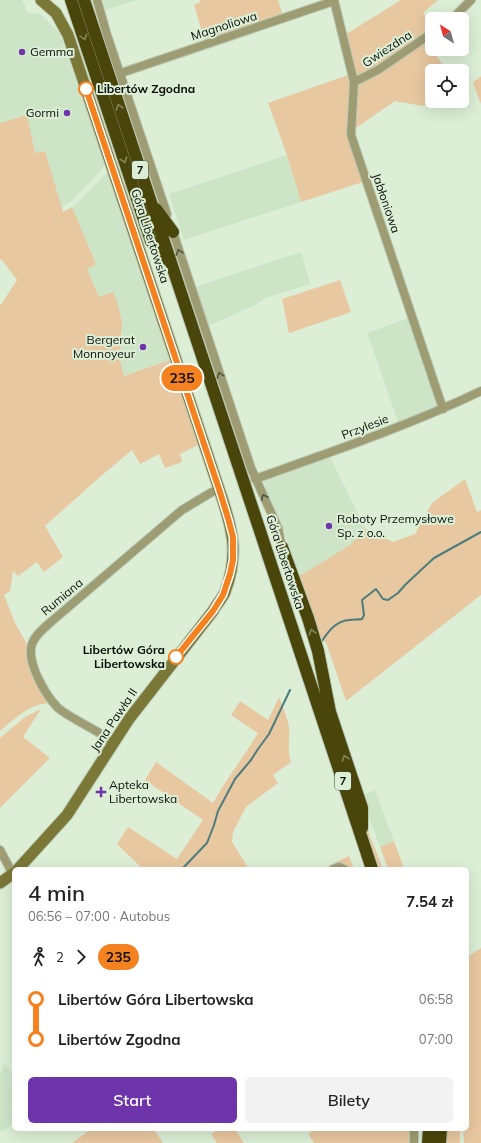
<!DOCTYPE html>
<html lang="pl">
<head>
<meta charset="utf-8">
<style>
  body { margin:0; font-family:Mulish,sans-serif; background:#f2f2f2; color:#222; height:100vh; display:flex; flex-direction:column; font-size:15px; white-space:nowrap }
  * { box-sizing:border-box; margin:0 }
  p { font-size:13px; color:#767676 }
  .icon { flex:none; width:22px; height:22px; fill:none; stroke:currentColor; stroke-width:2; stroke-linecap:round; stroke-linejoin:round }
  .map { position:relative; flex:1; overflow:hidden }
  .drawer { position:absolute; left:12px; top:867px; width:457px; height:264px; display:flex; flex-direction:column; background:#fff; border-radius:6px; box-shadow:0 4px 16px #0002 }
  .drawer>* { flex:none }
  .badge { padding:0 8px; border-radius:13px; font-size:14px; line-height:26px }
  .needle { width:26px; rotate:323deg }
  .tools { position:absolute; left:425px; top:12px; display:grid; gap:8px }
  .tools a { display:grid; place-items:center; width:44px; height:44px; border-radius:6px; background:#fff; box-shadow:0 4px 16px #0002; font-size:20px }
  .map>.badge { position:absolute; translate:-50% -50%; box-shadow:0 0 0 2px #fff }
  .legs { display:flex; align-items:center; gap:6px; height:44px; padding:0 16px; font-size:13px }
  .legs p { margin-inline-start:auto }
  .summary { display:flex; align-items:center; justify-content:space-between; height:68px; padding:0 16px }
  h1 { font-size:22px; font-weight:600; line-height:30px }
  .primary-button { display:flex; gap:8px; margin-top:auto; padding:8px 16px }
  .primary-button a { flex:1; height:46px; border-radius:6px; background:#6e35ab; color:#fff; font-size:16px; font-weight:600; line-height:46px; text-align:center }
  .primary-button a+a { background:#f2f2f2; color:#222 }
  ul { padding:0 16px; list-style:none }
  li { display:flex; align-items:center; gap:14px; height:40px; font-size:15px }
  li i { display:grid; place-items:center; width:6px; height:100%; margin:0 5px; background:currentColor }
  li i::after { content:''; width:10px; height:10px; margin:-5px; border:3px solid; border-radius:50%; background:#fff }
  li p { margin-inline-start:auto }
  li:first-child i { background:linear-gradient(#0000 50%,currentColor 0) }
  li:last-child i { background:linear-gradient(currentColor 50%,#0000 0) }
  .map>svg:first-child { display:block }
  .built { fill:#cee4c7 }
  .green { fill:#e8c8a0 }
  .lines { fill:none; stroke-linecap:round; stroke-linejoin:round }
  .stream { stroke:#4d7c7e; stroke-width:2 }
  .street-casing { stroke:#bacab5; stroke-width:10 }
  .secondary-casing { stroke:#bacab5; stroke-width:13 }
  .highway-casing { stroke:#bacab5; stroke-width:14 }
  .street { stroke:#9e9c73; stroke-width:8 }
  .secondary { stroke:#7b7737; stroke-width:11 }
  .highway { stroke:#4a450a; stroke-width:12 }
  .oneway { stroke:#84895c }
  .oneway2 { stroke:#54563e }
  .line-1-casing { stroke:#fff; stroke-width:9 }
  .line-1 { stroke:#f58220; stroke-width:6 }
  .poi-dot { fill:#6e35ab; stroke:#dceed6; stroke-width:1.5 }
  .stop-1-dot { fill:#fff; stroke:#f58220; stroke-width:2 }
  .labels { text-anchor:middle; stroke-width:4; stroke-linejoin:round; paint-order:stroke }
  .shield { fill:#dceed6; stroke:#485246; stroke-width:1 }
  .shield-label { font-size:11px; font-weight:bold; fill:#090f08 }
  .street-label { font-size:12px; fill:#090f08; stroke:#dceed6 }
  .poi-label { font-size:12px; fill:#090f08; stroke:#dceed6; text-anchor:start }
  .stop-label { font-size:12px; font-weight:bold; fill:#090f08; stroke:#dceed6; text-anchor:start }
</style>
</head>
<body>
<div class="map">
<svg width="481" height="1143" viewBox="0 0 481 1143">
  <rect width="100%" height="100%" fill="#dceed6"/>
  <path class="built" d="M0,0H22L28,13L41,14L60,34L104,161V167L71,202L61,207L45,151L35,153L0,123Z
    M103,0H138L105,10Z
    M287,155L301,202L184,240L169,194Z
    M108,172L170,360L124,376L120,360L123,334L99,297L87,269L96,264L72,208Z
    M301,252L310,284L265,298L255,305L208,326L195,287Z
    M409,318L439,407L399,424L367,333Z
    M330,457L341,480L366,529L350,545L299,577L284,531L264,483L266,479Z
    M375,790L394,841L380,847L361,796Z
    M4,1064L14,1075V1124L0,1132V1073L2,1071Z"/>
  <path class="green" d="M200,0H278L283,16L205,42L194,5L201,2Z
    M401,0H438L423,13L432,24V33L354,82L343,36Z
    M425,42L448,71H432V101H434L423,106L395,101L353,130L356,87Z
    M348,75L351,90L347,135L363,182L301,202L287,155L268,103Z
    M481,76V104L473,83Z
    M27,115L35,153L45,151L63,212L72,207L96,264L87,269L99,297L113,292L117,301L122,322L120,360L124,376L170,360L198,445L180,454L182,462L165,468L159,454L140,464L132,450L101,476L45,526L63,557L44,572L37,562L18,576L13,571L10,591L4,595L15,623L27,644L29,665L33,676L51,703C30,703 16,718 0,731V306L17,280L2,260L0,259V123Z
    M340,280L351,312L289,333L282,299Z
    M465,479L477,512L481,510V595L346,701L327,645L313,626L295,579L350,545L366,529L393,542L415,534L432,503Z
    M279,697C283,707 287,717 289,727C290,739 287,751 291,762L273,775L278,783L246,807L233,832L232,842L249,869H143L117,844L128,827L177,859L203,820L145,780L156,762L213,803C226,779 244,757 258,733L231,715L240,701L268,720Z
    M41,709L23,737L50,758L0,808V738L25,717Z
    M357,797L368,831L383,869H378L354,798Z
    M394,841L404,869H388L380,847Z
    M349,856L354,869H348L343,865L334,863Z
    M481,948V1143H464L463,1129H467V957Z
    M91,1129H157L155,1131L163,1143H72Z
    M218,1129H235L244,1143H217L211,1134Z
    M315,1129H409V1143H314L308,1134Z
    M447,1129H460V1143H446Z"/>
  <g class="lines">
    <path class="stream" d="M320,644C327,633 335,621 349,620C354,619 358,620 362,619L364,615L362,600L376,589L383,599L388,600L398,593L406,584L434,558L481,532
      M183,868L207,843L214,825L218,811L235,779L251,760L258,749L269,734L290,690"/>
    <defs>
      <path id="street" d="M97,0L107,35L167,214
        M334,0L354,82L351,135L443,409
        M452,19L471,0
        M121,73L334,1
        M354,82L378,70L432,33
        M173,232L251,468L278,528L282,547
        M255,479C331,452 408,426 481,391
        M113,744C108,740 102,734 96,731C86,725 64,714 57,707C45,694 26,662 32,644C35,635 45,627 52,621L182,510L212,492L219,489
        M0,850L14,876
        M333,869L339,867L344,869
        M414,1129V1143"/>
      <path id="secondary" d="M18,869L67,815L129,719L213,611C216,605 222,599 225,592C240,553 232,527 219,489L68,35L56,13L41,0
        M0,883L14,873"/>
      <path id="highway" d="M71,0L151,241L168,260
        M84,0L372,869
        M156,209L173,232
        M282,547L308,618L318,651L330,712L362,808V828
        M428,1143L429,1129
        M440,1143L441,1129"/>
    </defs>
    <use href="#street" class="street-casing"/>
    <use href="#secondary" class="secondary-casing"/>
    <use href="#highway" class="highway-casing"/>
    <use href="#street" class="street"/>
    <use href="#secondary" class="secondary"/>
    <use href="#highway" class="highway"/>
  </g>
  <defs><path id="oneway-chevron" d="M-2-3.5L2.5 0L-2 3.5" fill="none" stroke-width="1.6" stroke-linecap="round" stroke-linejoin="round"/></defs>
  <g class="oneway">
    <use href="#oneway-chevron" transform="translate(84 37) rotate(72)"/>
    <use href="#oneway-chevron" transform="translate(119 107) rotate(-107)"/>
    <use href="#oneway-chevron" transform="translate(124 160) rotate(72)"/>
    <use href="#oneway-chevron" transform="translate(312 632) rotate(-106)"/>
    <use href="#oneway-chevron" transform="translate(345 758) rotate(-109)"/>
  </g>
  <g class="oneway2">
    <use href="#oneway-chevron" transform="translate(179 252) rotate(-109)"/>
    <use href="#oneway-chevron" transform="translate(220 375) rotate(-108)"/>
    <use href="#oneway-chevron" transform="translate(264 497) rotate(-115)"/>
  </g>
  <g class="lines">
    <defs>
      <path id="line-1" d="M86,89L219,489L228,518L233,537V560L230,574L223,595L213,611L176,657"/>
    </defs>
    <use href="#line-1" class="line-1-casing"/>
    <use href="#line-1" class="line-1"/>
  </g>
  <g class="poi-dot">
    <circle cx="22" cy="52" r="4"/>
    <circle cx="67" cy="113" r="4"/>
    <circle cx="143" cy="347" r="4"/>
    <circle cx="329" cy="526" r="4"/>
    <path d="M99 786h4v4h4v4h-4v4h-4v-4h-4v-4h4z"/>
  </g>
  <g class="stop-1-dot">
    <circle cx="86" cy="89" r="7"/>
    <circle cx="176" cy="657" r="7"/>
  </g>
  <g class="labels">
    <g class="shield">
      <rect x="132" y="161" width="16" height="18" rx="3"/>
      <rect x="335" y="772" width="16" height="18" rx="3"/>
    </g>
    <g class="shield-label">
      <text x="140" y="174">7</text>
      <text x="343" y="785">7</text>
    </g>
    <g class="street-label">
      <text transform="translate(224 26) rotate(-18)" y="4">Magnoliowa</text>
      <text transform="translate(387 49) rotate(-33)" y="4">Gwiezdna</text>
      <text transform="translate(386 203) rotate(71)" y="4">Jabłoniowa</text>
      <text transform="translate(150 236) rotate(72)" y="4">Góra Libertowska</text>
      <text transform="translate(365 427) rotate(-21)" y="4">Przylesie</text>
      <text transform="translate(285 562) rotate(72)" y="4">Góra Libertowska</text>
      <text transform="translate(62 597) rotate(-40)" y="4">Rumiana</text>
      <text transform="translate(114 720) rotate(-56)" y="4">Jana Pawła II</text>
    </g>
    <g class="poi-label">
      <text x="30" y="56">Gemma</text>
      <text x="59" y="117" text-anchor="end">Gormi</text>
      <text x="135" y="344" text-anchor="end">Bergerat<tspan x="135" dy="14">Monnoyeur</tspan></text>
      <text x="337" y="523">Roboty Przemysłowe<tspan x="337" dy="14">Sp. z o.o.</tspan></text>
      <text x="109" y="789">Apteka<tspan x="109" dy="14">Libertowska</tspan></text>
    </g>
    <g class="stop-label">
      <text x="97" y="93">Libertów Zgodna</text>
      <text x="165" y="654" text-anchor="end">Libertów Góra<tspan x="165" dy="14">Libertowska</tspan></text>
    </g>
  </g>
</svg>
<div class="tools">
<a><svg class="needle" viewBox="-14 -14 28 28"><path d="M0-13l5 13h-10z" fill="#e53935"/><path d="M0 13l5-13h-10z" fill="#767676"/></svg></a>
<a><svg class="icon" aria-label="locate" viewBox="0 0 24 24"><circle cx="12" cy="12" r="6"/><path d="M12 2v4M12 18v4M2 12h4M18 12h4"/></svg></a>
</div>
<b class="badge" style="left:182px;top:378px;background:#f58220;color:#111">235</b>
<section class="drawer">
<div class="summary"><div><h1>4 min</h1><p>06:56 – 07:00 · Autobus</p></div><b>7.54 zł</b></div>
<div class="legs"><svg class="icon" aria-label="walk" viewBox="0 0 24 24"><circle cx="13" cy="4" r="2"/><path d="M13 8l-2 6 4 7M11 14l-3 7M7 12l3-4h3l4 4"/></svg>2<svg class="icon" aria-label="forward" viewBox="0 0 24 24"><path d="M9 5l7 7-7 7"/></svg><b class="badge" style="background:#f58220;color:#111">235</b></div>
<ul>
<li><i style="color:#f58220"></i><b>Libertów Góra Libertowska</b><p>06:58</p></li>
<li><i style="color:#f58220"></i><b>Libertów Zgodna</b><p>07:00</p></li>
</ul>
<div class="primary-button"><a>Start</a><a>Bilety</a></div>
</section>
</div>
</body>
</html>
